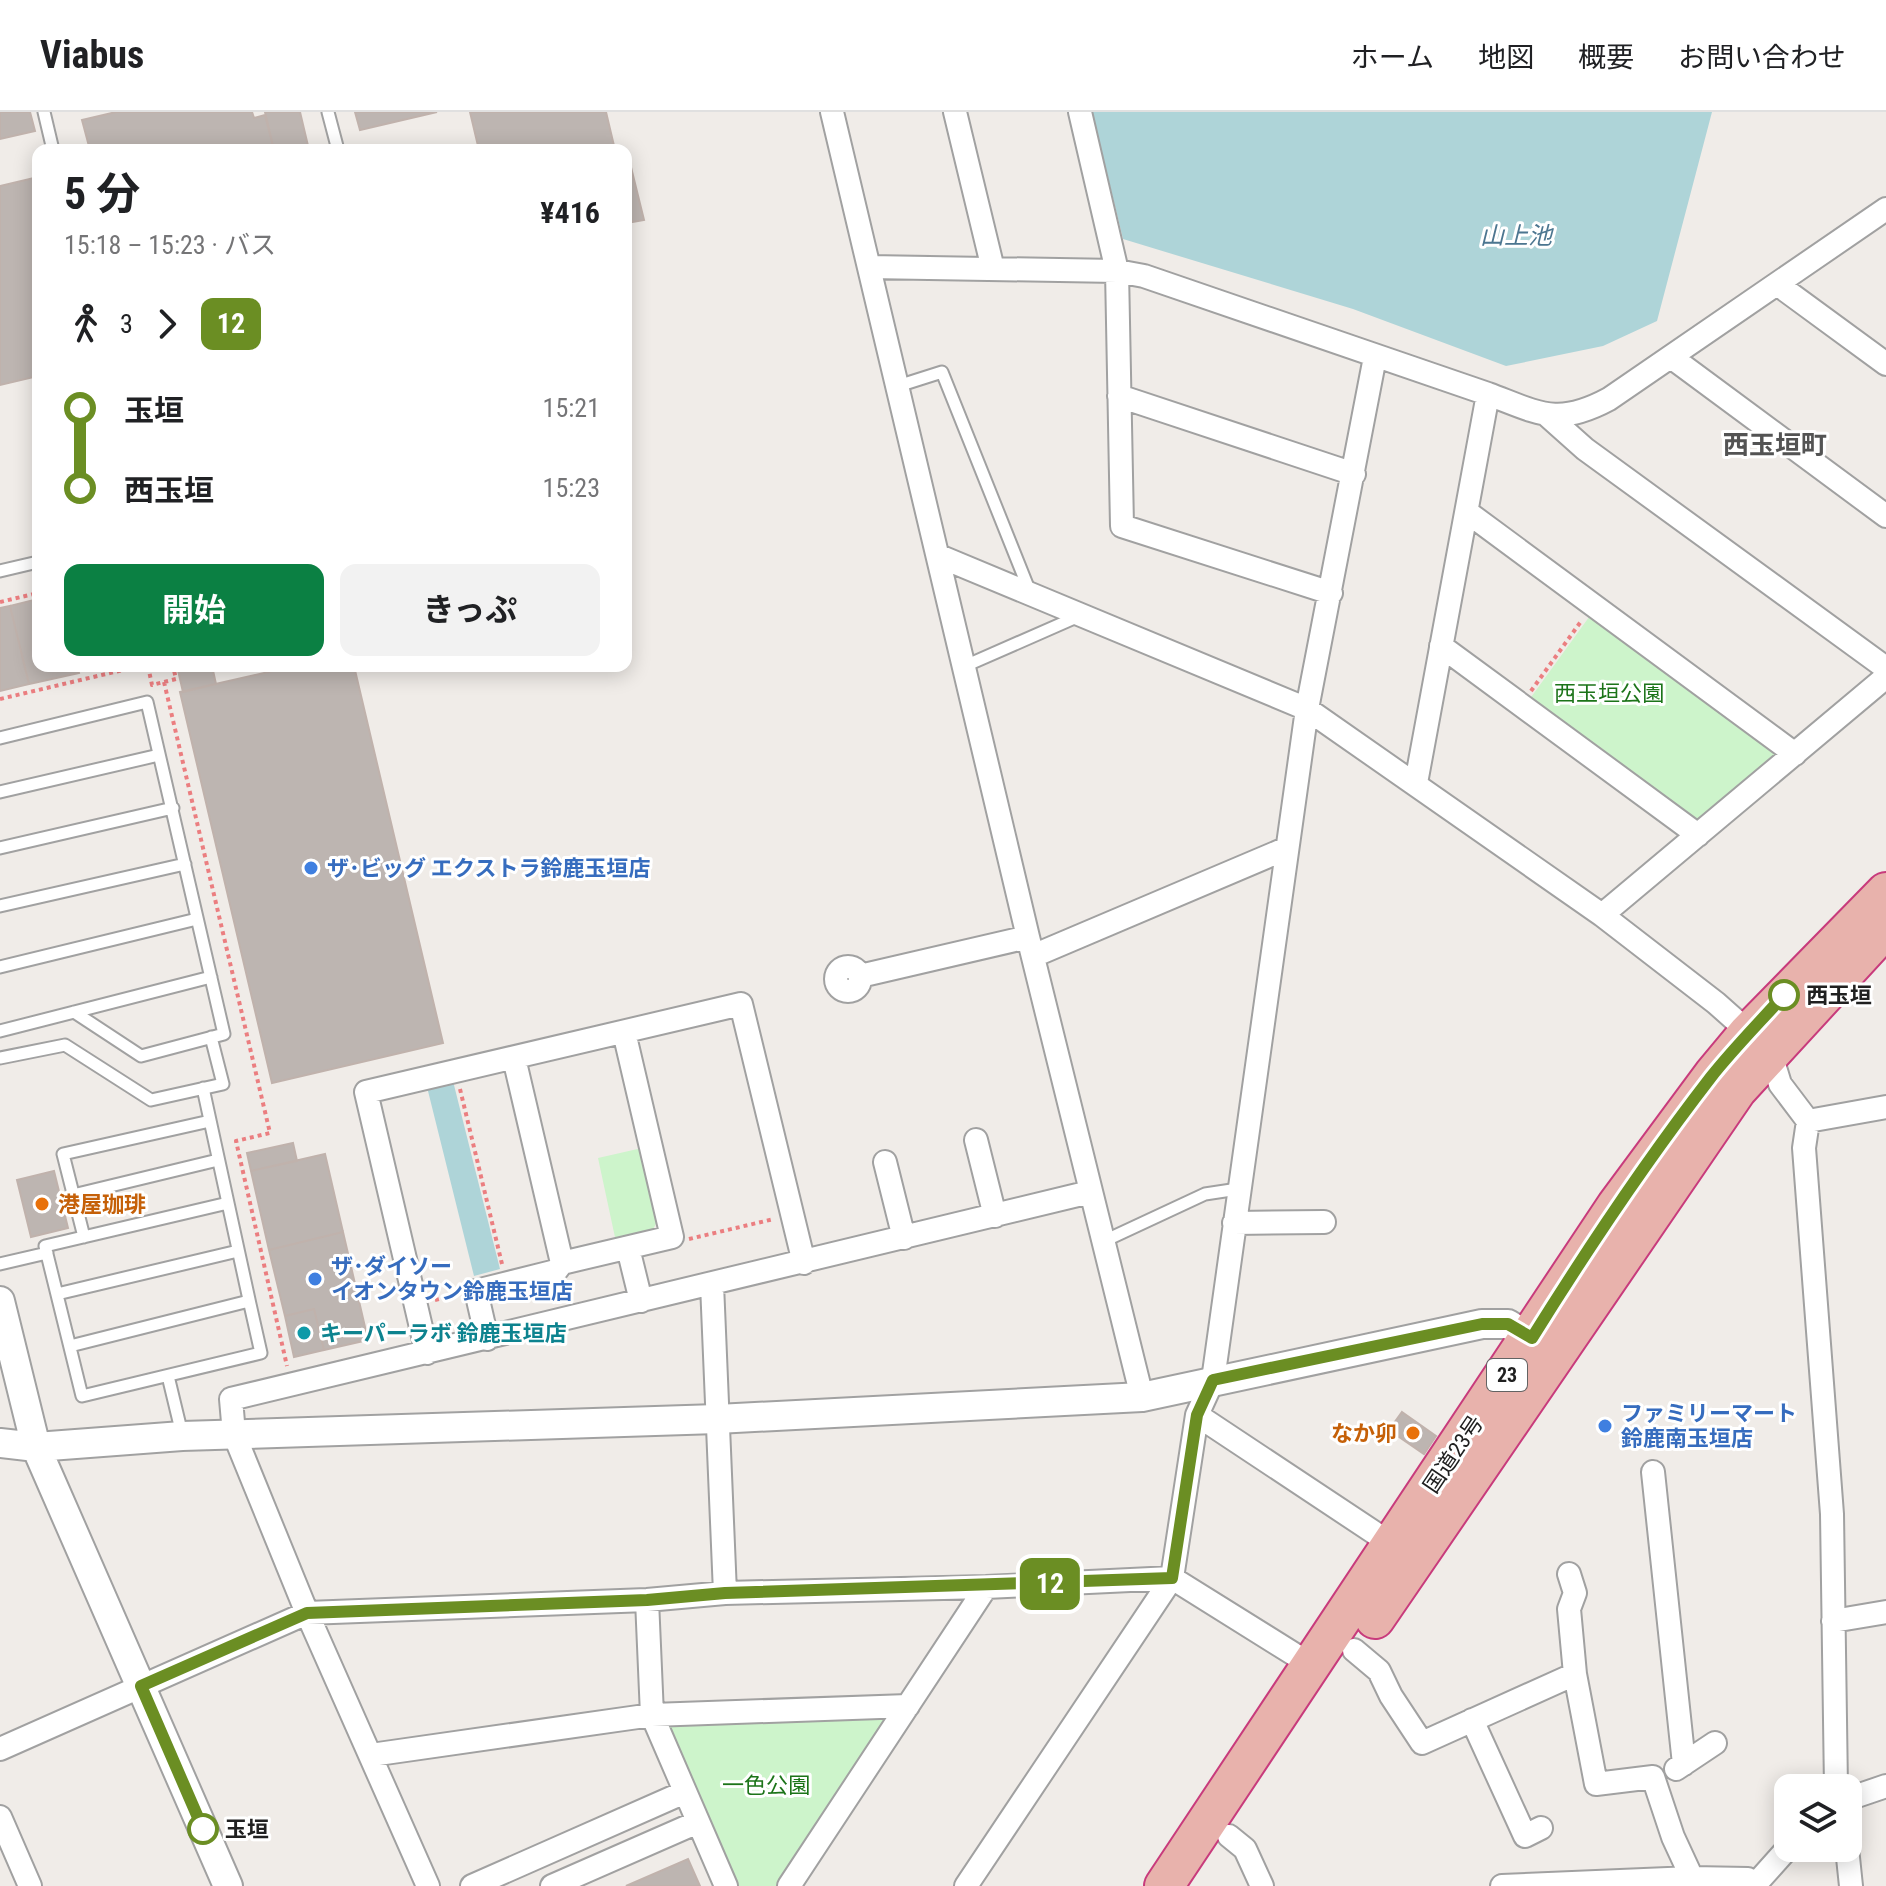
<!DOCTYPE html>
<html lang="ja">
<head>
<meta charset="utf-8">
<style>
  body { margin:0; font-family:"Roboto Condensed","Noto Sans JP",sans-serif; background:#f2f2f2; color:#202124; height:100vh; display:flex; flex-direction:column; font-size:30px; white-space:nowrap }
  * { box-sizing:border-box; margin:0 }
  p { font-size:26px; color:#757577 }
  .icon { flex:none; width:44px; height:44px; fill:none; stroke:currentColor; stroke-width:2; stroke-linecap:round; stroke-linejoin:round }
  .map { position:relative; flex:1; overflow:hidden }
  .details { position:absolute; left:32px; top:32px; width:600px; height:528px; display:flex; flex-direction:column; background:#fff; border-radius:16px; box-shadow:0 4px 20px #0003 }
  .details>* { flex:none }
  .badge { padding:0 16px; border-radius:12px; font-size:28px; line-height:52px }
  .tools { position:absolute; left:1774px; top:1662px; display:grid; gap:16px }
  .tools a { display:grid; place-items:center; width:88px; height:88px; border-radius:16px; background:#fff; box-shadow:0 4px 20px #0003; font-size:40px }
  .map>.badge { position:absolute; translate:-50% -50%; box-shadow:0 0 0 4px #fff }
  .legs { display:flex; align-items:center; gap:12px; height:88px; padding:0 32px; font-size:26px }
  .legs p { margin-inline-start:auto }
  .headline { display:flex; align-items:center; justify-content:space-between; height:136px; padding:0 32px }
  h1 { font-size:44px; font-weight:700; line-height:60px }
  .cta { display:flex; gap:16px; margin-top:auto; padding:16px 32px }
  .cta a { flex:1; height:92px; border-radius:16px; background:#0b8043; color:#fff; font-size:32px; font-weight:700; line-height:92px; text-align:center }
  .cta a+a { background:#f2f2f2; color:#202124 }
  ul { padding:0 32px; list-style:none }
  li { display:flex; align-items:center; gap:28px; height:80px; font-size:30px }
  li i { display:grid; place-items:center; width:12px; height:100%; margin:0 10px; background:currentColor }
  li i::after { content:''; width:20px; height:20px; margin:-10px; border:6px solid; border-radius:50%; background:#fff }
  li p { margin-inline-start:auto }
  li:first-child i { background:linear-gradient(#0000 50%,currentColor 0) }
  li:last-child i { background:linear-gradient(currentColor 50%,#0000 0) }
  header { display:flex; align-items:center; gap:48px; box-sizing:border-box; height:112px; padding:0 40px; background:#fff; border-bottom:2px solid #e0e0e0 }
  header strong { font-size:38px }
  nav { display:flex; gap:44px; margin-inline-start:auto; font-size:28px }
  .map>svg:first-child { display:block }
  .park { fill:#cdf4cb }
  .water { fill:#aed4d8 }
  .building { fill:#bdb5b1; stroke:#c0b2ac; stroke-width:2 }
  .lines { fill:none; stroke-linecap:round; stroke-linejoin:round }
  .service-casing { stroke:#a1a1a1; stroke-width:15 }
  .minor-casing { stroke:#a1a1a1; stroke-width:26 }
  .tertiary-casing { stroke:#a1a1a1; stroke-width:32 }
  .trunk-casing { stroke:#c83b7c; stroke-width:42 }
  .path { stroke:#eb7e80; stroke-width:4; stroke-dasharray:4 4; stroke-linecap:butt }
  .service { stroke:#fff; stroke-width:11 }
  .minor { stroke:#fff; stroke-width:22 }
  .tertiary { stroke:#fff; stroke-width:28 }
  .trunk { stroke:#e8b2ac; stroke-width:38 }
  .line-1-casing { stroke:#fff; stroke-width:18 }
  .line-1 { stroke:#6b8e23; stroke-width:12 }
  .shop-dot { fill:#3f7fe0; stroke:#fff; stroke-width:3 }
  .stop-1-dot { fill:#fff; stroke:#6b8e23; stroke-width:4 }
  .food-dot { fill:#e8710a; stroke:#fff; stroke-width:3 }
  .culture-dot { fill:#0f9aa8; stroke:#fff; stroke-width:3 }
  .labels { text-anchor:middle; stroke-width:6; stroke-linejoin:round; paint-order:stroke }
  .shield { fill:#fff; stroke:#636363; stroke-width:2 }
  .shield-label { font-size:20px; font-weight:bold; fill:#202020 }
  .park-label { font-size:22px; fill:#1c7419; stroke:#fff }
  .shop-label { font-size:22px; font-weight:bold; fill:#366cbe; stroke:#fff; text-anchor:start }
  .stop-label { font-size:22px; font-weight:bold; fill:#202020; stroke:#fff; text-anchor:start }
  .food-label { font-size:22px; font-weight:bold; fill:#c56008; stroke:#fff; text-anchor:start }
  .culture-label { font-size:22px; font-weight:bold; fill:#0d838f; stroke:#fff; text-anchor:start }
  .street-label { font-size:22px; fill:#202020; stroke:#fff }
  .water-label { font-size:24px; font-style:italic; fill:#4c7690; stroke:#fff }
  .quarter-label { font-size:26px; font-weight:bold; fill:#535353; stroke:#fff }
</style>
</head>
<body>
<header>
<strong>Viabus</strong>
<nav><a>ホーム</a><a>地図</a><a>概要</a><a>お問い合わせ</a></nav>
</header>
<div class="map">
<svg width="1886" height="1774" viewBox="0 0 1886 1774">
  <rect width="100%" height="100%" fill="#f0ece8"/>
  <path class="park" d="M1592,501L1776,638V648L1702,709L1691,707L1529,588Z
    M642,1036L660,1104L650,1123L616,1130L598,1046Z
    M886,1600L891,1609L781,1774H735L669,1615L674,1609Z"/>
  <path class="water" d="M1092,0H1712L1657,209L1603,234L1506,254L1353,197L1123,127Z
    M453,969L500,1157L474,1164L427,975Z"/>
  <path class="building" d="M0,0H30L35,19L0,27Z
    M116,0H252L254,6L265,3L274,38H90L82,8Z
    M265,0H300L309,38H274Z
    M355,0H437L360,18Z
    M470,0H606L615,38H479Z
    M628,43L644,108L632,110L626,86Z
    M38,65V264L0,273V74Z
    M38,487V554H77L79,561L29,572L10,494Z
    M10,494L29,572L0,579V496Z
    M177,554H212L216,572L183,580Z
    M295,554H354L443,931L272,971L180,580Z
    M293,1031L297,1049L251,1059L247,1041Z
    M325,1042L343,1120L269,1138L251,1059Z
    M54,1059L68,1116L31,1125L17,1068Z
    M343,1120L368,1228L324,1238L314,1197L285,1204L269,1138Z
    M314,1197L324,1238L294,1245L285,1204Z
    M1402,1300L1436,1324L1424,1342L1389,1318Z
    M688,1747L700,1774H626Z"/>
  <g class="lines">
    <defs>
      <path id="service" d="M44,0L53,38
        M328,0L338,38
        M898,274L942,260L1030,480
        M0,459L38,450
        M965,554L1079,504
        M0,626L147,590L224,922L141,944L74,900
        M0,680L159,643
        M0,736L173,696
        M0,794L185,752
        M0,855L197,807
        M0,919L211,865
        M0,946L65,933L151,988L223,972L211,925
        M203,976C222,1065 241,1153 261,1241L82,1284L45,1134L228,1091
        M73,1083L218,1048
        M84,1125L63,1042L210,1009
        M1102,1130L1205,1082L1238,1077
        M0,1152L47,1141
        M57,1182L238,1139
        M70,1234L249,1189
        M168,1264L182,1322"/>
      <path id="minor" d="M832,0L1028,825L1142,1285
        M955,0L993,157
        M1080,0L1117,159L1122,414L1331,481
        M869,155L1117,159L1144,164L1488,282L1416,671
        M1777,172L1886,252
        M1671,245L1886,404
        M1488,282C1539,301 1557,315 1609,287L1886,97
        M1119,284L1354,362
        M1548,304L1585,337L1886,556
        M1467,400L1795,642
        M939,444L1307,597L1602,803L1716,891L1770,939L1780,972L1808,1009L1804,1036L1832,1402L1836,1676
        M1441,534L1698,723
        M1602,803L1886,565
        M1033,844L1285,737
        M836 867a12 12 0 1 1 24 0a12 12 0 1 1-24 0Z
        M860,864L1028,825
        M514,946L562,1151
        M1808,1009L1886,995
        M976,1028L995,1104
        M885,1050L904,1126
        M1234,1111L1324,1110
        M628,1136L641,1189
        M712,1172L725,1481
        M487,1227L476,1179L556,1159L562,1151L672,1125L624,920
        M427,1241L366,980L741,892L804,1151
        M1197,1303L1393,1433
        M1653,1360L1684,1652
        M1569,1462L1575,1481L1569,1497L1575,1562L1596,1672L1653,1665L1673,1725L1692,1766L1748,1767L1756,1772
        M647,1488L652,1603L726,1774
        M1833,1509L1886,1500
        M1354,1538L1379,1559L1391,1584L1422,1631L1575,1562
        M1472,1608L1525,1724L1541,1716
        M0,1637L307,1501L647,1488L725,1481L986,1475L1172,1466L1313,1554
        M371,1643L652,1603L908,1594
        M1676,1657L1715,1631
        M1848,1687L1886,1674
        M0,1705L30,1774
        M1229,1724L1245,1737L1262,1774
        M1847,1736L1851,1774
        M428,1774L307,1501L234,1322L231,1287L1090,1080
        M472,1774L685,1680
        M552,1774L698,1710
        M789,1774L986,1475
        M966,1774L1172,1466L1197,1303L1213,1268L1307,597L1375,245
        M1502,1774L1692,1766
        M1754,1774L1788,1736"/>
      <path id="tertiary" d="M0,1189L36,1335L228,1774
        M0,1331L36,1335L182,1324L717,1307L1142,1285L1482,1212H1508L1543,1234"/>
      <path id="trunk" d="M1375,1507L1737,978L1886,816
        M1164,1774L1616,1094L1713,963L1748,921L1886,780"/>
    </defs>
    <use href="#service" class="service-casing"/>
    <use href="#minor" class="minor-casing"/>
    <use href="#tertiary" class="tertiary-casing"/>
    <use href="#trunk" class="trunk-casing"/>
    <path class="path" d="M0,490L38,481
      M148,554L152,573L176,567L173,554
      M164,570L270,1021L236,1029L287,1254
      M1531,579L1582,508
      M0,587L140,554
      M460,977L502,1152
      M689,1127L774,1107
      M435,1188L458,1183"/>
    <use href="#service" class="service"/>
    <use href="#minor" class="minor"/>
    <use href="#tertiary" class="tertiary"/>
    <use href="#trunk" class="trunk"/>
  </g>
  <g class="lines">
    <defs>
      <path id="line-1" d="M203,1717L141,1574L307,1501L647,1488L725,1481L1172,1466L1197,1303L1213,1268L1482,1212H1508L1532,1226C1588,1136 1646,1049 1711,965C1734,936 1760,910 1784,883"/>
    </defs>
    <use href="#line-1" class="line-1-casing"/>
    <use href="#line-1" class="line-1"/>
  </g>
  <g class="shop-dot">
    <circle cx="311" cy="756" r="8"/>
    <circle cx="315" cy="1167" r="8"/>
    <circle cx="1605" cy="1314" r="8"/>
  </g>
  <g class="stop-1-dot">
    <circle cx="1784" cy="883" r="14"/>
    <circle cx="203" cy="1717" r="14"/>
  </g>
  <g class="food-dot">
    <circle cx="42" cy="1092" r="8"/>
    <circle cx="1413" cy="1321" r="8"/>
  </g>
  <circle class="culture-dot" cx="304" cy="1221" r="8"/>
  <g class="labels">
    <rect class="shield" x="1487" y="1247" width="40" height="32" rx="6"/>
    <g class="shield-label">
      <text x="1507" y="1270">23</text>
    </g>
    <g class="park-label">
      <text x="1609" y="589">西玉垣公園</text>
      <text x="766" y="1681">一色公園</text>
    </g>
    <g class="shop-label">
      <text x="327" y="764">ザ･ビッグ エクストラ鈴鹿玉垣店</text>
      <text x="331" y="1162">ザ･ダイソー<tspan x="331" dy="25">イオンタウン鈴鹿玉垣店</tspan></text>
      <text x="1621" y="1309">ファミリーマート<tspan x="1621" dy="25">鈴鹿南玉垣店</tspan></text>
    </g>
    <g class="stop-label">
      <text x="1806" y="891">西玉垣</text>
      <text x="225" y="1725">玉垣</text>
    </g>
    <g class="food-label">
      <text x="58" y="1100">港屋珈琲</text>
      <text x="1397" y="1329" text-anchor="end">なか卯</text>
    </g>
    <g class="culture-label">
      <text x="320" y="1229">キーパーラボ 鈴鹿玉垣店</text>
    </g>
    <g class="street-label">
      <text transform="translate(1453 1342) rotate(-56)" y="8">国道23号</text>
    </g>
    <g class="water-label">
      <text x="1516" y="132">山上池</text>
    </g>
    <g class="quarter-label">
      <text x="1775" y="342">西玉垣町</text>
    </g>
  </g>
</svg>
<div class="tools">
<a><svg class="icon" aria-label="layers" viewBox="0 0 24 24"><path d="M12 4l9 5-9 5-9-5zM3 14l9 5 9-5"/></svg></a>
</div>
<b class="badge" style="left:1050px;top:1472px;background:#6b8e23;color:#fff">12</b>
<section class="details">
<div class="headline"><div><h1>5 分</h1><p>15:18 – 15:23 · バス</p></div><b>¥416</b></div>
<div class="legs"><svg class="icon" aria-label="walk" viewBox="0 0 24 24"><circle cx="13" cy="4" r="2"/><path d="M13 8l-2 6 4 7M11 14l-3 7M7 12l3-4h3l4 4"/></svg>3<svg class="icon" aria-label="forward" viewBox="0 0 24 24"><path d="M9 5l7 7-7 7"/></svg><b class="badge" style="background:#6b8e23;color:#fff">12</b></div>
<ul>
<li><i style="color:#6b8e23"></i><b>玉垣</b><p>15:21</p></li>
<li><i style="color:#6b8e23"></i><b>西玉垣</b><p>15:23</p></li>
</ul>
<div class="cta"><a>開始</a><a>きっぷ</a></div>
</section>
</div>
</body>
</html>
